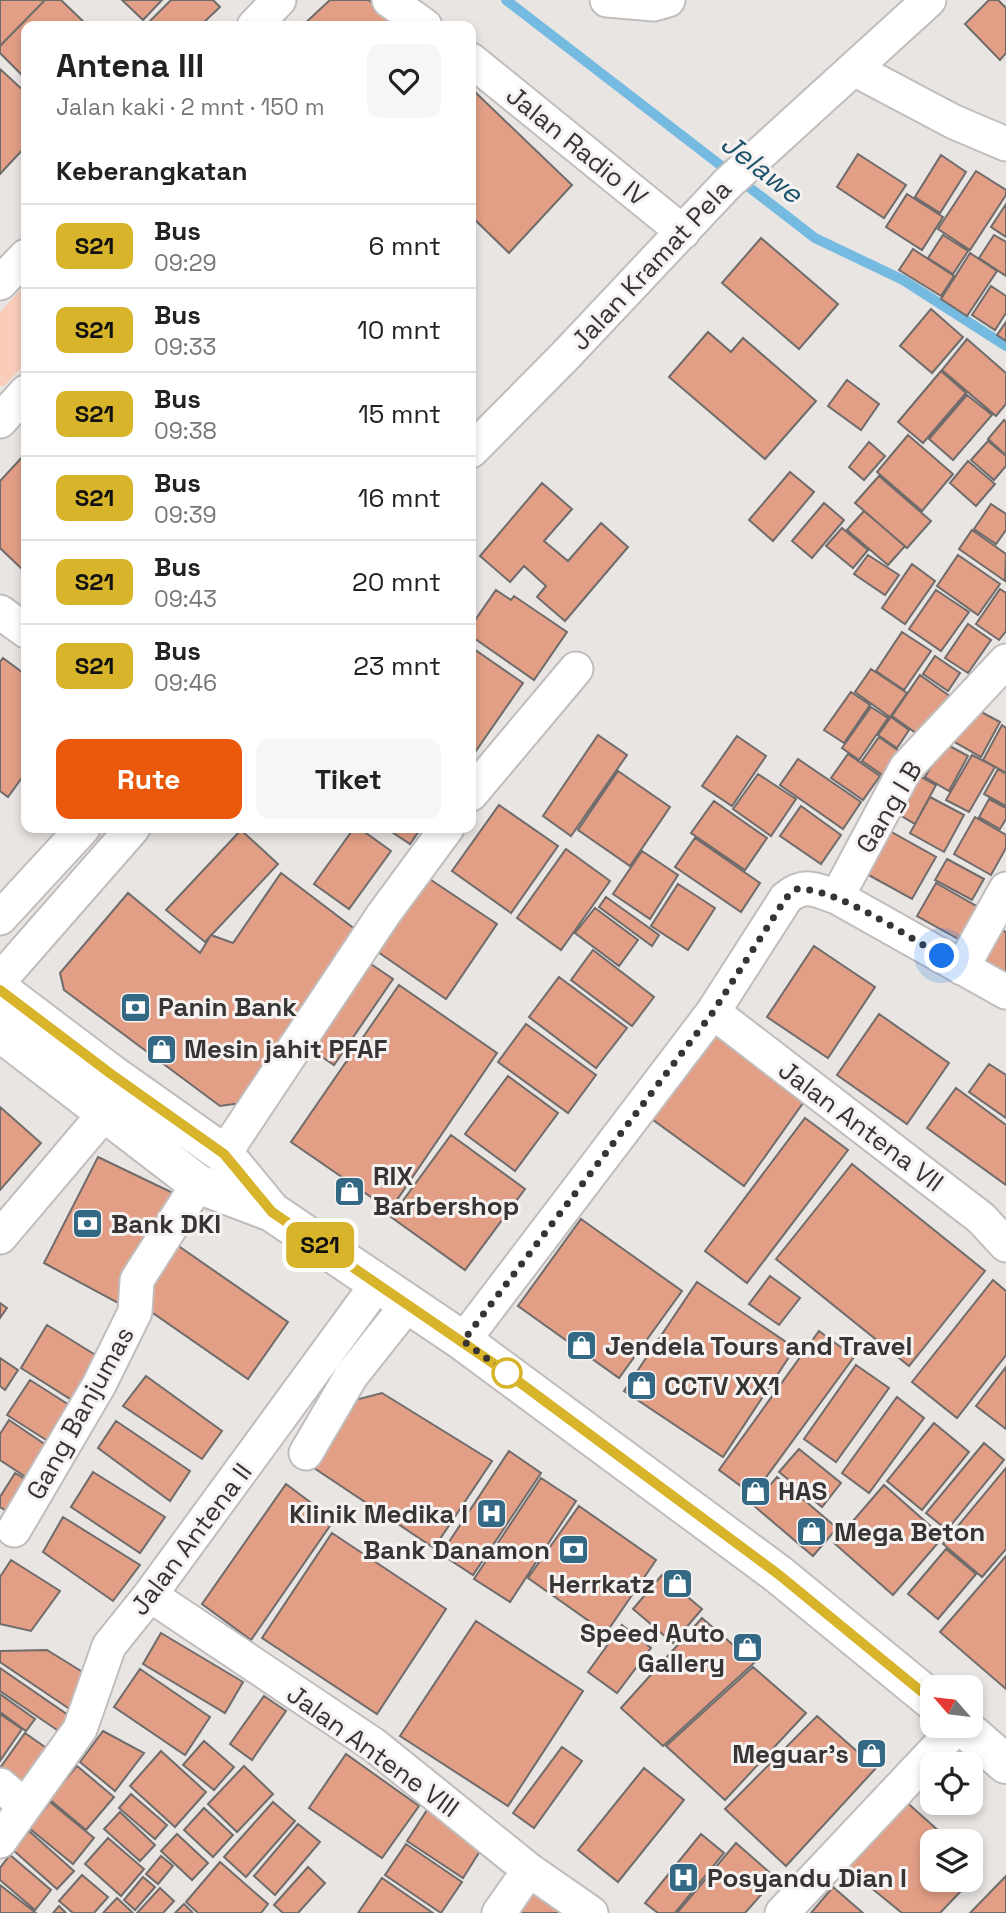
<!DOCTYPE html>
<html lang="id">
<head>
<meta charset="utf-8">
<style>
  body { margin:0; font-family:"Space Grotesk",sans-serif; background:#f6f6f6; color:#222; height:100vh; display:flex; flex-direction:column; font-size:26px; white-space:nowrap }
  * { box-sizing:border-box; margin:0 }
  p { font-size:23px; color:#767676 }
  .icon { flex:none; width:38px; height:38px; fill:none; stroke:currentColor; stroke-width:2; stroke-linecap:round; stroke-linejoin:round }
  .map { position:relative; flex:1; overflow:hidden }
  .details { position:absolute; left:21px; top:21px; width:455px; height:812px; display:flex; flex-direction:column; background:#fff; border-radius:14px; box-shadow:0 4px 10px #0003 }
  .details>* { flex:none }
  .badge { padding:0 14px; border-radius:10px; font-size:24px; line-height:46px }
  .needle { width:46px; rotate:298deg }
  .fabs { position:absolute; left:920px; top:1675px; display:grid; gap:14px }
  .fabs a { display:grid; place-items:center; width:63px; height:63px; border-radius:14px; background:#fff; box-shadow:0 4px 10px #0003; font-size:35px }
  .you { position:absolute; width:35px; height:35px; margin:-18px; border:5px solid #fff; border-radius:50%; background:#1a73e8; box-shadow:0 0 0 10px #1a73e833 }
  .map>.badge { position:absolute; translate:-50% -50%; box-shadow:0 0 0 4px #fff }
  h2 { padding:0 35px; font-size:26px; line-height:63px }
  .round { display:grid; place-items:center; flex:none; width:74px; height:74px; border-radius:14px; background:#f6f6f6 }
  .overview { display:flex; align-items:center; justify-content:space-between; height:119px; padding:0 35px }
  h1 { font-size:33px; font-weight:800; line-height:52px }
  .primary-button { display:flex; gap:14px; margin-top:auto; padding:14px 35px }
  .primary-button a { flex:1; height:80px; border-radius:14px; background:#ea580c; color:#fff; font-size:28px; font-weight:800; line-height:80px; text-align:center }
  .primary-button a+a { background:#f6f6f6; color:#222 }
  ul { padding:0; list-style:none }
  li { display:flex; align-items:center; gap:21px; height:84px; padding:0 35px; border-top:2px solid #e0e0e0 }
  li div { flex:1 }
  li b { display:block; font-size:26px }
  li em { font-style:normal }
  li .badge { min-width:77px; font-weight:700; text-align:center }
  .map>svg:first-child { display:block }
  .green { fill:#facdbb }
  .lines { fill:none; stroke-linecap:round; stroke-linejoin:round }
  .stream { stroke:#75bae0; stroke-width:10 }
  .building { fill:#e29f85; stroke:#706c6b; stroke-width:2 }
  .minor-casing { stroke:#c1bdbc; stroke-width:37 }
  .major-casing { stroke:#c1bdbc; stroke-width:42 }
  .minor { stroke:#fff; stroke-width:33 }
  .major { stroke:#fff; stroke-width:38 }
  .line-casing { stroke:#fff; stroke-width:16 }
  .line { stroke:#d8b42a; stroke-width:10 }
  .walk { stroke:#363534; stroke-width:7; stroke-dasharray:0 12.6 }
  .stop-dot { fill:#fff; stroke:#d8b42a; stroke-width:3.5 }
  .labels { text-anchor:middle; stroke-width:6; stroke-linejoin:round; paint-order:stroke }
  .street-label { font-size:26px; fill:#363534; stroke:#f6f2f1 }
  .poi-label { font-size:26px; font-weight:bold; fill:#363534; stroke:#f6f2f1; text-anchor:start }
  .water-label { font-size:28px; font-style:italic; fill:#1e546e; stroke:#f6f2f1 }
</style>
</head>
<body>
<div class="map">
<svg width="1006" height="1913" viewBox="0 0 1006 1913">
  <rect width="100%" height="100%" fill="#e8e5e3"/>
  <path class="green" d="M26,284V363L3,387L0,385V312Z"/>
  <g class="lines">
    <path class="stream" d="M506,0L815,238L903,280L1006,346"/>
  </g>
  <path class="building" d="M0,0H45L0,46Z
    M45,0H61L88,26H26V79L0,53V46Z
    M122,0H162L143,20Z
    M171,0H213L220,7L200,26H145Z
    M330,0H369L394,26H302Z
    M989,0H998L1006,8V53L1000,60L965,24Z
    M0,69L26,93V146L0,174Z
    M474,91L572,185L509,253L471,216V94Z
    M858,154L906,185L884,218L837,187Z
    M941,155L966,172L940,213L915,197Z
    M976,171L1006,190V195L970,250L938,229Z
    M907,194L943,217L922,250L886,227Z
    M1006,204V237L991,227Z
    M943,235L968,251L953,274L928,258Z
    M994,235L1006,242V276L979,258Z
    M761,238L838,304L799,349L722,283Z
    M913,249L954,276L941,296L899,270Z
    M970,253L997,271L967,316L941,299Z
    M991,286L1006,296V313L995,330L972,315Z
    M931,309L963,337L932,373L900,346Z
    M1006,322V341L997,335Z
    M708,332L731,352L743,338L816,401L765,459L669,377Z
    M967,339L1006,373V404L996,416L942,370Z
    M941,371L966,393L923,443L898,422Z
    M847,380L879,404L861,430L828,406Z
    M967,395L992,415L953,460L929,439Z
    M1004,420L1006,422V455L988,439Z
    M908,435L953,474L922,511L877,472Z
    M988,441L1006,456V466L994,480L971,460Z
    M869,442L885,456L864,480L849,467Z
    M25,454L26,455V573L0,548V481Z
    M968,461L995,484L976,506L950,483Z
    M790,472L814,492L773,541L749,520Z
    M879,476L931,521L907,548L855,503Z
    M542,483L572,509L544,541L568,561L601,523L628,547L565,621L537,597L546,586L524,566L510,582L480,556Z
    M824,503L844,520L812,558L792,541Z
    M991,504L1006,514V530L996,544L974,529Z
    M864,511L905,546L888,565L847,530Z
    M842,528L868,550L853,568L826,546Z
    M972,530L1006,554L1005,581L959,549Z
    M868,555L899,575L885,595L854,574Z
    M958,555L1000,584L978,615L937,586Z
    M912,564L935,581L905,624L882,608Z
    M1000,589L1006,593V631L999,640L976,624Z
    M496,590L511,600L514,596L567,632L534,680L471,636V626Z
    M936,590L969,612L941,651L909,629Z
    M968,624L991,640L968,673L945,658Z
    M902,632L931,651L904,690L876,671Z
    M471,647L523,683L471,758Z
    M935,656L960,673L948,691L923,674Z
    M3,658L26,675V772L8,797L0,791V662Z
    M871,669L907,693L890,717L855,692Z
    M920,675L951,697L923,738L892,716Z
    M851,692L870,705L844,743L824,730Z
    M871,707L888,718L859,760L842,748Z
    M972,707L1000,722L981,757L953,741Z
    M891,717L909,730L897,748L878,735Z
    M1002,725L1006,728V773L983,760Z
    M598,735L627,755L571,836L543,816Z
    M737,736L766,756L732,806L702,786Z
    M879,737L903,754L887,778L862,761Z
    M944,743L968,756L949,791L925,777Z
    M848,754L880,776L863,800L831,778Z
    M972,755L995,767L969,812L946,800Z
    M798,759L861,802L843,829L780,785Z
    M998,769L1006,774V806L984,794Z
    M618,771L670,807L630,866L578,830Z
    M914,773L936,785L915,824L893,811Z
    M758,774L796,799L771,836L733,809Z
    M930,797L964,815L944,852L910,833Z
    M989,799L1006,808V819L1000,829L979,817Z
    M714,801L767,838L745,870L691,833Z
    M499,805L558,846L511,913L452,871Z
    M801,806L841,835L821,864L780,836Z
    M975,817L1006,835V848L991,875L954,854Z
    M354,828H359L391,851L349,909L314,884Z
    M386,828H421L410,844Z
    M241,830L278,864L205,942L166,910Z
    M888,830L936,857L912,899L865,873Z
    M695,838L760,883L741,912L675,867Z
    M566,849L610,881L561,950L517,918Z
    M642,851L678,875L650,919L613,894Z
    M947,859L984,879L972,900L935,880Z
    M281,873L360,933L241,1103L220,1106L64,990L60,973L128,893L200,953L211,935L233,943Z
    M428,878L497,924L446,999L378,952Z
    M936,883L978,907L960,940L917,916Z
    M678,884L715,908L688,950L651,926Z
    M606,897L659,935L652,946L599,907Z
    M595,908L638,940L619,966L575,933Z
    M994,926L1006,932V976L976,958Z
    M814,946L875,987L828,1058L767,1017Z
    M593,950L654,997L632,1026L571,980Z
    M362,958L393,979L334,1065L303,1044Z
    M559,977L627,1028L596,1068L529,1017Z
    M399,985L497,1053L390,1210L291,1142Z
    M879,1014L949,1063L907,1124L837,1075Z
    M526,1024L596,1075L568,1113L498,1062Z
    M714,1027L808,1096L744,1186L649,1117Z
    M989,1064L1006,1075V1118L969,1092Z
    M508,1076L558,1113L515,1171L465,1134Z
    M956,1088L1006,1125V1185L927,1128Z
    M0,1107L41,1143L0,1190Z
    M805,1118L848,1150L747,1283L705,1251Z
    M451,1135L525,1189L465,1270L391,1217Z
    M98,1157L173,1193L118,1303L44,1263Z
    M852,1164L985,1271L909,1366L776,1259Z
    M581,1219L682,1291L619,1378L518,1306Z
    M177,1245L288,1322L248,1379L137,1302Z
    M770,1276L800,1298L779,1325L749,1304Z
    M993,1280L1006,1291V1355L957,1418L912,1382Z
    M697,1282L795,1348L723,1457L624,1391Z
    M0,1303L7,1308L0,1318Z
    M47,1325L102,1359L75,1402L21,1368Z
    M819,1331L854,1357L753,1495L719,1470Z
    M0,1358L18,1370L5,1390L0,1386Z
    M856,1365L889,1388L836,1462L804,1439Z
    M1006,1367V1429L976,1406Z
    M146,1376L222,1431L202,1459L123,1406Z
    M30,1380L77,1410L54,1445L7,1415Z
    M382,1393L492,1461L434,1548L311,1466L355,1400Z
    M897,1397L924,1418L869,1493L842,1473Z
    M9,1420L52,1449L32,1481L0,1460V1434Z
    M116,1421L190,1471L170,1501L98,1448Z
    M934,1423L969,1452L922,1510L887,1481Z
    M984,1443L1004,1460L947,1530L926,1513Z
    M799,1449L841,1483L822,1507L779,1472Z
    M509,1451L541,1473L473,1575L441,1554Z
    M1006,1468V1549L982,1577L943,1544Z
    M93,1472L165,1517L140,1553L71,1507Z
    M15,1473L33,1484L13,1515L0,1507V1497Z
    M777,1477L837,1528L813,1556L753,1505Z
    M541,1478L576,1501L510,1602L474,1579Z
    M286,1484L334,1520L251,1640L202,1604Z
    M884,1485L943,1537L893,1595L834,1543Z
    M579,1506L656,1560L606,1633L528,1578Z
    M63,1517L140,1565L113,1601L43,1552Z
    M332,1533L446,1609L377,1714L262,1638Z
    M946,1549L976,1574L938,1619L908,1594Z
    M1006,1556V1689L940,1632Z
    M11,1560L60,1591L31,1631L0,1624V1577Z
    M662,1575L702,1609L673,1643L633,1609Z
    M702,1618L754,1663L663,1746L621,1708Z
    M476,1621L583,1691L508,1806L400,1736Z
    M622,1625L651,1648L617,1693L588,1672Z
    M161,1633L243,1682L225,1713L143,1664Z
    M47,1650L94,1679L71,1710L0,1662V1651Z
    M753,1667L806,1713L725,1800L666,1746Z
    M0,1668L71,1717L60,1732L0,1691Z
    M140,1669L210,1717L185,1755L114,1707Z
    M0,1694L35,1719L26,1731L0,1712Z
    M264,1696L286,1711L252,1760L230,1744Z
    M0,1714L22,1729L0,1761Z
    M817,1716L876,1768L786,1866L725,1809Z
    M103,1731L144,1753L115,1791L80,1762Z
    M25,1733L52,1752L26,1787L0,1768Z
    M204,1741L234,1767L214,1790L183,1765Z
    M562,1747L582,1761L534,1828L513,1813Z
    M161,1751L206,1792L175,1827L130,1786Z
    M346,1754L419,1806L382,1858L309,1808Z
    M77,1766L114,1797L86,1830L49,1799Z
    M244,1766L273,1794L237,1832L208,1804Z
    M644,1768L684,1800L618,1882L578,1850Z
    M131,1794L167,1825L155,1839L119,1808Z
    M902,1798L950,1841H933V1880H971V1860L982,1869L940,1913H902L842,1864Z
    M50,1802L94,1838L73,1864L29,1828Z
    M273,1802L295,1821L246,1877L224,1857Z
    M429,1807L485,1843L463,1878L407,1841Z
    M204,1808L233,1835L213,1857L184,1830Z
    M120,1812L155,1845L140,1861L104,1829Z
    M298,1824L320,1842L275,1895L254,1876Z
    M29,1831L74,1871L57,1889L13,1850Z
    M177,1834L208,1863L192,1880L161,1851Z
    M701,1834L724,1853L675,1913H658L645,1903Z
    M108,1838L144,1869L121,1896L85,1864Z
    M736,1843L776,1878L745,1913H677Z
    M406,1844L462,1882L441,1913L385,1875Z
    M10,1855L51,1890L35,1910L0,1880V1868Z
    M161,1856L173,1866L158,1884L146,1874Z
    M220,1862L268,1904L261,1913H198L186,1902Z
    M308,1867L325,1883L298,1913H283L274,1905Z
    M82,1875L108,1897L94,1913H73L59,1901Z
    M1006,1876V1913H970Z
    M143,1877L155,1887L135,1910L124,1900Z
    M382,1878L433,1913H358Z
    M526,1884L562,1913H503Z
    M0,1885L36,1913H0Z
    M833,1887L863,1913H811Z
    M160,1888L174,1901L163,1913H137Z
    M117,1898L133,1913H103Z
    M184,1904L193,1913H175Z
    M59,1906L66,1913H53Z"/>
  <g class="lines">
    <defs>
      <path id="minor" d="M389,0L425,26
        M607,0L654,4L668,0
        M254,26L279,0
        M471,60L683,232
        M854,69L954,122L1006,144
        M0,283L26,256
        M0,421L26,392
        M471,451L566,355L727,184L929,0
        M0,612L26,631
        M471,794L576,669
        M837,897L906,768L1006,661
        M0,918L83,828
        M962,968L1006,889
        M0,980L133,828
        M713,1012L981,1218L1006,1245
        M224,1154L383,915L447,828
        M0,1237L105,1113
        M463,1341L713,1012L786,898C805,882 816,890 837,897L1006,992
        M306,1453L351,1376L408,1304
        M14,1530L99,1385L135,1312L137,1280L198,1184
        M150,1595L374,1745L529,1870L591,1913
        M0,1785L25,1806
        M0,1841L80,1729L109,1646L150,1595L378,1283
        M499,1913L529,1870
        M782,1913L958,1726"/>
      <path id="major" d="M0,990L111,1074L224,1154L271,1211
        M0,1032L198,1184L272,1212L463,1341L778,1574L933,1701
        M962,1726L1006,1764"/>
    </defs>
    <use href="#minor" class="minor-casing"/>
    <use href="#major" class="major-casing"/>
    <use href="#minor" class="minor"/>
    <use href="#major" class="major"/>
  </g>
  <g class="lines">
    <defs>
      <path id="line" d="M0,990L111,1074L224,1154L272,1212L503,1370L778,1574L933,1701"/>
    </defs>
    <use href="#line" class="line-casing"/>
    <use href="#line" class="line"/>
    <path class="walk" d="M507,1373L463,1341L713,1012L786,898L797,889C837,888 905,935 942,956"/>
  </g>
  <defs>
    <symbol id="bank-square" viewBox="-11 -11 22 22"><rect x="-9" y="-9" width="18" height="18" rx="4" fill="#346985" stroke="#f6f2f1"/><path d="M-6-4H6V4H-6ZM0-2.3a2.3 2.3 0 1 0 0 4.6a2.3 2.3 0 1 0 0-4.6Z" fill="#fff"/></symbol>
    <symbol id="shop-square" viewBox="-11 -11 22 22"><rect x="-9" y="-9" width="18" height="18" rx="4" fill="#346985" stroke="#f6f2f1"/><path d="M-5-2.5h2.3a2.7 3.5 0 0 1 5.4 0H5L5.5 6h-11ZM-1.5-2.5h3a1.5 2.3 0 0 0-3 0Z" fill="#fff"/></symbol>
    <symbol id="hospital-square" viewBox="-11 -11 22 22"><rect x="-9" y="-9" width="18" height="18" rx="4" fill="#346985" stroke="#f6f2f1"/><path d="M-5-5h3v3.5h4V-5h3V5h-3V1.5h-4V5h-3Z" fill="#fff"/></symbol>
  </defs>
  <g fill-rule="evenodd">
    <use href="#bank-square" x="118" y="990" width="35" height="35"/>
    <use href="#shop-square" x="144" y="1032" width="35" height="35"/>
    <use href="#shop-square" x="332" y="1174" width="35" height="35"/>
    <use href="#bank-square" x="70" y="1206" width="35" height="35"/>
    <use href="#shop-square" x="564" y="1328" width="35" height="35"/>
    <use href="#shop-square" x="624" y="1368" width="35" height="35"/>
    <use href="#shop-square" x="738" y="1474" width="35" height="35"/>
    <use href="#hospital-square" x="474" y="1496" width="35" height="35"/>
    <use href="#shop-square" x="794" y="1514" width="35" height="35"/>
    <use href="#bank-square" x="556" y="1532" width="35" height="35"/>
    <use href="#shop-square" x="660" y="1566" width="35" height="35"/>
    <use href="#shop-square" x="730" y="1630" width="35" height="35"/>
    <use href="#shop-square" x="854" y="1736" width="35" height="35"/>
    <use href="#hospital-square" x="666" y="1860" width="35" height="35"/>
  </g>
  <circle class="stop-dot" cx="507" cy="1373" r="14"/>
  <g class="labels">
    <g class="street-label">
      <text transform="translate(577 146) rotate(39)" y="9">Jalan Radio IV</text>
      <text transform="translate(651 265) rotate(-47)" y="9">Jalan Kramat Pela</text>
      <text transform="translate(889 807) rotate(-59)" y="9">Gang I B</text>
      <text transform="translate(861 1126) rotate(37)" y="9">Jalan Antena VII</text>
      <text transform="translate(80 1413) rotate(-61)" y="9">Gang Banjumas</text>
      <text transform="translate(191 1539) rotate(-53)" y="9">Jalan Antena II</text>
      <text transform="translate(373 1751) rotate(36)" y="9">Jalan Antene VIII</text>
    </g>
    <g class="poi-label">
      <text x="158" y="1016">Panin Bank</text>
      <text x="184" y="1058">Mesin jahit PFAF</text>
      <text x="373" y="1185">RIX<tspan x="373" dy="30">Barbershop</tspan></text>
      <text x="111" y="1233">Bank DKI</text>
      <text x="605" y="1355">Jendela Tours and Travel</text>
      <text x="664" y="1395">CCTV XX1</text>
      <text x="778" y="1500">HAS</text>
      <text x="468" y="1523" text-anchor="end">Klinik Medika I</text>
      <text x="834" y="1541">Mega Beton</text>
      <text x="550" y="1559" text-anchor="end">Bank Danamon</text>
      <text x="655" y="1593" text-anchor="end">Herrkatz</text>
      <text x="725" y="1642" text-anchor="end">Speed Auto<tspan x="725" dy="30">Gallery</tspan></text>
      <text x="849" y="1763" text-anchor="end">Meguar's</text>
      <text x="707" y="1887">Posyandu Dian I</text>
    </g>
    <g class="water-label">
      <text transform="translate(762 168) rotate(38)" y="10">Jelawe</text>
    </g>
  </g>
</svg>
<div class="fabs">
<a><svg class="needle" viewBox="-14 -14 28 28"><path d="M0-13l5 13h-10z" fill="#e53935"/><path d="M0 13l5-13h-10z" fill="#767676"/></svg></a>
<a><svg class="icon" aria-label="locate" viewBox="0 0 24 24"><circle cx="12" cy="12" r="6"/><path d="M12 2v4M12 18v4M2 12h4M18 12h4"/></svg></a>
<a><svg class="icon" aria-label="layers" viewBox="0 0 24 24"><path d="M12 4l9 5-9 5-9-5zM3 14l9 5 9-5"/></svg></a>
</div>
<div class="you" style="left:942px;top:956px"></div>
<b class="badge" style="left:320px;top:1245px;background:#d8b42a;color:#111">S21</b>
<section class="details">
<div class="overview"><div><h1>Antena III</h1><p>Jalan kaki · 2 mnt · 150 m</p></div><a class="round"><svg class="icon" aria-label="heart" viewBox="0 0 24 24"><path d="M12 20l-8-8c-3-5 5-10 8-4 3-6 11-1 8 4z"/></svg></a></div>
<h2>Keberangkatan</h2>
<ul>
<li><span class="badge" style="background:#d8b42a;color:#111">S21</span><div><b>Bus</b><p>09:29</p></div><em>6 mnt</em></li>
<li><span class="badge" style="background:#d8b42a;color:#111">S21</span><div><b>Bus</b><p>09:33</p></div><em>10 mnt</em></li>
<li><span class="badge" style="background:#d8b42a;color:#111">S21</span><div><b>Bus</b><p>09:38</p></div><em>15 mnt</em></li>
<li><span class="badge" style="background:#d8b42a;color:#111">S21</span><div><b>Bus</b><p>09:39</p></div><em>16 mnt</em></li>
<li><span class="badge" style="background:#d8b42a;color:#111">S21</span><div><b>Bus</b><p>09:43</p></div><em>20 mnt</em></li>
<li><span class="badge" style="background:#d8b42a;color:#111">S21</span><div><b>Bus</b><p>09:46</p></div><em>23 mnt</em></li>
</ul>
<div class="primary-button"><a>Rute</a><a>Tiket</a></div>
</section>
</div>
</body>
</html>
